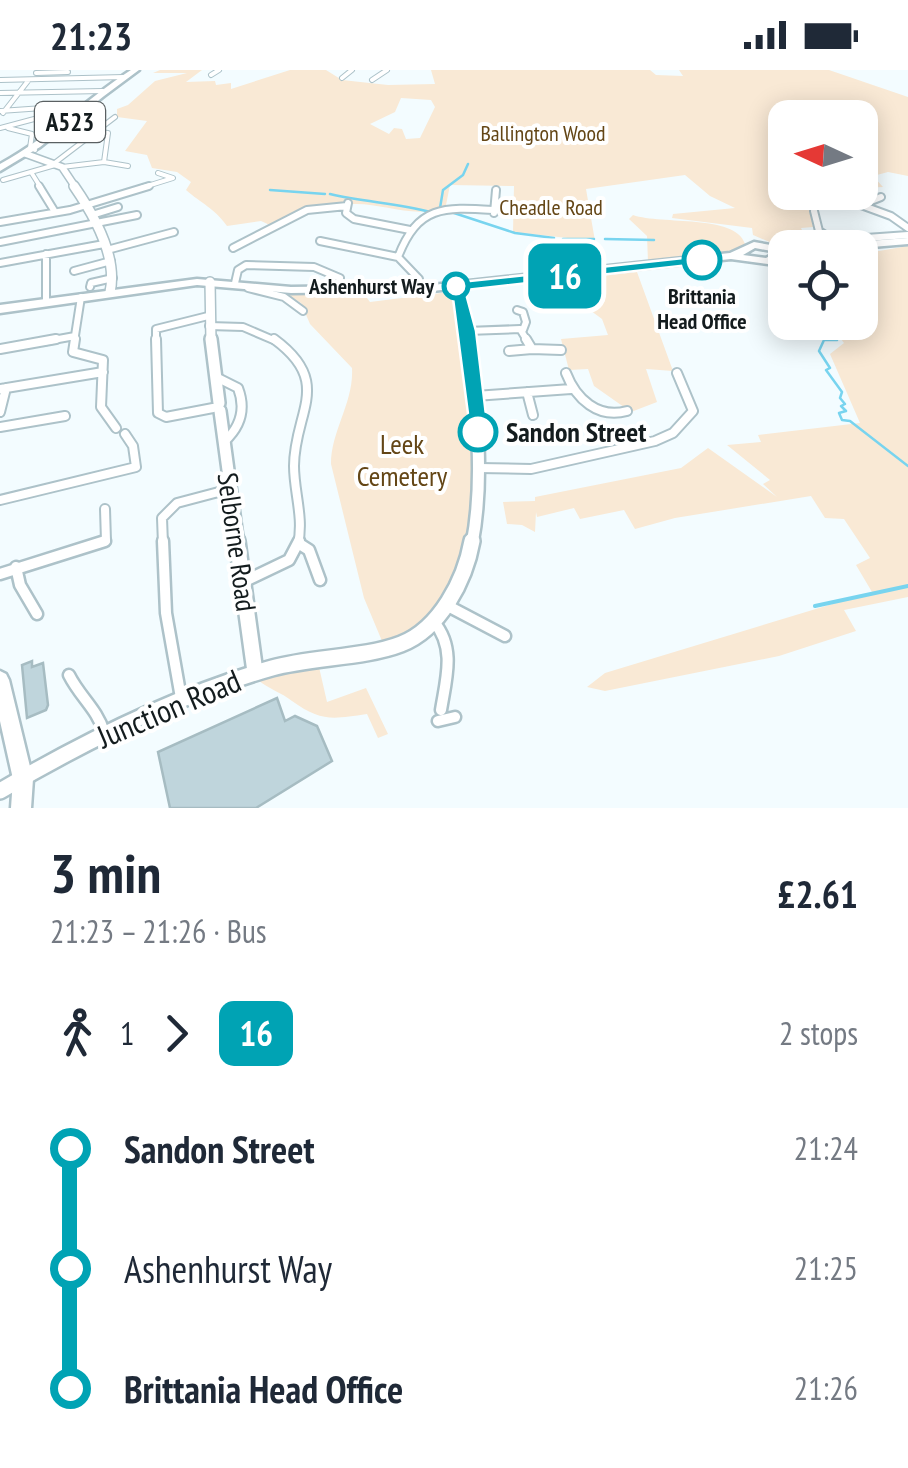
<!DOCTYPE html>
<html lang="en">
<head>
<meta charset="utf-8">
<style>
  body { margin:0; font-family:"PT Sans Narrow",sans-serif; background:#f2f2f3; color:#1f2937; height:100vh; display:flex; flex-direction:column; font-size:38px; white-space:nowrap }
  * { box-sizing:border-box; margin:0 }
  p { font-size:32px; color:#747a83 }
  .icon { flex:none; width:55px; height:55px; fill:none; stroke:currentColor; stroke-width:2; stroke-linecap:round; stroke-linejoin:round }
  .map { position:relative; height:738px; overflow:hidden }
  .side { display:flex; flex-direction:column; background:#fff; flex:1 }
  .side>* { flex:none }
  .badge { padding:0 20px; border-radius:15px; font-size:35px; line-height:65px }
  .needle { width:65px; rotate:274deg }
  .controls { position:absolute; left:768px; top:30px; display:grid; gap:20px }
  .controls a { display:grid; place-items:center; width:110px; height:110px; border-radius:20px; background:#fff; box-shadow:0 5px 25px #0003; font-size:50px }
  .map>.badge { position:absolute; translate:-50% -50%; box-shadow:0 0 0 5px #fff }
  .legs { display:flex; align-items:center; gap:15px; height:110px; padding:0 50px; font-size:32px }
  .legs p { margin-inline-start:auto }
  .summary { display:flex; align-items:center; justify-content:space-between; height:170px; padding:0 50px }
  h1 { font-size:55px; font-weight:700; line-height:75px }
  ul { padding:0 50px; list-style:none }
  li { display:flex; align-items:center; gap:35px; height:120px; font-size:38px }
  li i { display:grid; place-items:center; width:15px; height:100%; margin:0 12px; background:currentColor }
  li i::after { content:''; width:25px; height:25px; margin:-12px; border:8px solid; border-radius:50%; background:#fff }
  li p { margin-inline-start:auto }
  li:first-child i { background:linear-gradient(#0000 50%,currentColor 0) }
  li:last-child i { background:linear-gradient(currentColor 50%,#0000 0) }
  .status { display:flex; justify-content:space-between; align-items:center; height:70px; padding:0 50px; background:#fff; direction:ltr }
  .status svg { height:28px; fill:currentColor }
  .map>svg:first-child { display:block }
  .green { fill:#f9e9d5; fill-rule:evenodd }
  .lines { fill:none; stroke-linecap:round; stroke-linejoin:round }
  .stream-far1 { stroke:#78d4ef; stroke-width:2.5 }
  .stream { stroke:#78d4ef; stroke-width:4 }
  .building { fill:#bfd5dc; stroke:#a6bcc2; stroke-width:2.5 }
  .street-far3-casing { stroke:#adc2c9; stroke-width:6 }
  .street-far2-casing { stroke:#adc2c9; stroke-width:10 }
  .street-far1-casing { stroke:#adc2c9; stroke-width:12 }
  .street-casing { stroke:#adc2c9; stroke-width:15 }
  .secondary-far3-casing { stroke:#adc2c9; stroke-width:9 }
  .secondary-far2-casing { stroke:#adc2c9; stroke-width:12 }
  .secondary-far1-casing { stroke:#adc2c9; stroke-width:16 }
  .secondary-casing { stroke:#adc2c9; stroke-width:20 }
  .highway-casing { stroke:#adc2c9; stroke-width:5 }
  .street-far3 { stroke:#fff; stroke-width:4 }
  .street-far2 { stroke:#fff; stroke-width:6 }
  .street-far1 { stroke:#fff; stroke-width:8 }
  .street { stroke:#fff; stroke-width:10 }
  .secondary-far3 { stroke:#fff; stroke-width:6 }
  .secondary-far2 { stroke:#fff; stroke-width:9 }
  .secondary-far1 { stroke:#fff; stroke-width:11 }
  .secondary { stroke:#fff; stroke-width:15 }
  .highway { fill:#fff; fill-rule:evenodd }
  .line-1 { fill:#00a3b4; stroke:#fff; stroke-width:2.5 }
  .stop-1-dot { fill:#fff; stroke:#00a3b4; stroke-width:5 }
  .labels { text-anchor:middle; stroke-width:8; stroke-linejoin:round; paint-order:stroke }
  .far-park-label { font-size:22px; fill:#644616; stroke:#fff }
  .far-stop-label { font-size:22px; font-weight:bold; fill:#141c1e; stroke:#fff; text-anchor:end }
  .shield { fill:#fff; stroke:#5a6062; stroke-width:2.5 }
  .shield-label { font-size:25px; font-weight:bold; fill:#141c1e }
  .stop-label { font-size:28px; font-weight:bold; fill:#141c1e; stroke:#fff; text-anchor:start }
  .park-label { font-size:28px; fill:#644616; stroke:#fff }
  .street-label { font-size:28px; fill:#141c1e; stroke:#fff }
  .near-street-label { font-size:32px; fill:#141c1e; stroke:#fff }
</style>
</head>
<body>
<div class="status"><b>21:23</b><svg viewBox="0 0 49 12"><path d="M0 12V9h3v3zM5 12V6h3v6zM10 12V3h3v9zM15 12V0h3v12zM26 1h20v11H26zM47 4h2v5h-2z"/></svg></div>
<div class="map">
<svg width="908" height="738" viewBox="0 0 908 738">
  <rect width="100%" height="100%" fill="#f3fcff"/>
  <path class="green" d="M160,0H202L186,12L215,11L216,15L231,13V19L290,0H326L342,10L388,15L435,14L431,0H650L656,5L683,6L679,0H829L908,27V106L888,102L873,106L883,117L860,118V48H785V122L807,123L813,157L801,158L809,174L779,176L753,165L752,158L672,148L673,144L735,138L710,126L685,105L586,119L595,171L513,162L514,116L450,115L446,135C420,151 384,133 354,134C323,134 299,142 272,156L261,151L227,156C213,137 202,134 186,120L191,112L177,102L152,98L147,85L125,81L147,51L117,47V39L128,35L155,11L187,3H153ZM401,28L431,30L435,37L420,68L406,69L402,59L394,58L389,64L370,54L395,42Z
    M633,145C662,155 736,144 745,174L735,180L648,192L647,166L629,149Z
    M908,176V527L844,540L856,561L779,586L605,621L587,617L605,603L872,522L856,495L870,488L844,449L825,448L811,426L675,448L635,459L624,440L580,449L574,438L537,447L536,442L535,462L522,455L507,454L503,432L535,431V427L681,398L708,378L777,427L763,414L770,410L727,375L761,372L758,365L860,353L830,284L844,273L829,253L860,252V179L879,181Z
    M637,202L673,301L646,299L657,332L631,342L594,316L588,299L569,300L561,269L608,265L602,249L579,232L551,234L546,212Z
    M449,222L455,226C470,300 485,407 468,481C466,490 459,500 454,508C435,540 421,566 382,571L364,528L331,394C331,361 354,332 352,298L310,254L301,233L288,225L364,224L370,232Z
    M319,597L327,632L366,618L388,664L378,668L367,644C333,649 321,652 292,631C282,623 269,619 258,610Z"/>
  <g class="lines">
    <path class="stream-far1" d="M270,120L325,124
      M330,124C364,132 397,133 431,142
      M440,138L443,120L463,105L468,94
      M451,142L515,163L554,168
      M563,169H594
      M605,169L654,170
      M824,252L821,253L837,270H824L819,281L830,298L826,300L842,322L840,328L845,334L841,336L846,341L839,343L842,350L850,351L908,396"/>
    <path class="stream" d="M815,536L908,516"/>
  </g>
  <path class="building" d="M32,591V597L43,593L48,635L46,640L27,648L22,595Z
    M277,628L285,651L295,646L317,656L332,691L256,738H170L158,682Z"/>
  <g class="lines">
    <defs>
      <path id="street-far3" d="M36,3L68,2
        M211,5L219,0
        M342,8L352,0
        M0,10L124,7
        M372,10L387,0
        M0,23L103,21
        M0,41L86,35
        M3,43L28,11
        M0,58L38,48L75,46
        M8,58L32,64L30,78L35,80
        M63,58L108,63L104,92
        M52,95L115,47
        M62,97L104,92L128,96
        M31,102L41,118
        M3,110L55,95
        M141,118L173,108L158,103"/>
      <path id="street-far2" d="M39,116L55,142
        M881,127L861,135L891,146L908,158
        M348,133L346,143L354,149L410,160
        M814,141L819,161L835,171
        M494,143L496,120
        M92,145L118,137
        M0,152L70,140L149,116
        M320,171L398,187
        M0,172L137,145
        M835,176L838,170L908,165
        M233,178L307,140L347,136
        M107,180L174,162
        M46,184V232
        M0,193L104,174
        M74,201L111,191
        M235,213L238,200L246,195L314,197L340,208
        M90,217L91,213L113,208
        M248,218L284,227L303,241
        M420,219L419,209L398,187C418,135 444,137 494,140
        M517,240L523,242L526,252L523,260
        M209,256L243,257L278,272
        M467,261L520,259L528,272
        M42,272L75,266
        M74,272L81,227
        M156,272V259L208,246"/>
      <path id="street-far1" d="M75,269L73,282L103,290L101,337L116,358
        M156,269L158,343L166,347L213,338
        M274,269C334,313 294,342 294,396C294,422 304,448 298,474
        M526,269L532,279L561,280
        M0,279L56,269
        M509,281L532,279
        M566,303C576,329 598,349 627,341
        M216,307L238,318C246,339 241,356 225,371
        M0,319L103,302
        M527,322L533,345
        M475,326L571,319
        M0,342L6,318
        M0,357L65,346
        M479,398L531,399L655,371L673,363L693,341L677,303
        M0,430L136,397L133,376L125,364
        M97,474L106,471L105,439
        M163,474L162,448L177,433L230,419"/>
      <path id="street" d="M163,471L166,543L181,628
        M298,473L309,480L320,510
        M16,497L20,515L37,544
        M0,504L105,471
        M243,512L289,490L299,471
        M448,536L505,566
        M434,552C456,578 446,609 441,640
        M69,605C80,627 97,639 104,662
        M438,651L455,647"/>
      <path id="secondary-far3" d="M26,84L62,97L76,118"/>
      <path id="secondary-far2" d="M74,116C94,145 118,187 110,222
        M210,212L211,272
        M456,216L463,233L468,272"/>
      <path id="secondary-far1" d="M211,269L219,333
        M468,269C476,336 485,407 472,474
        M220,341L238,474"/>
      <path id="secondary" d="M237,471L255,602
        M0,721C85,671 177,625 272,598C311,587 365,588 401,574C440,559 465,510 472,471"/>
      <path id="highway" d="M131,0H139L104,26L40,77L0,101V94C48,68 86,29 131,0Z
        M908,168V174L860,178H813L818,175Z
        M754,172L787,178H785V186L768,194L731,189L432,221L291,223L197,215L0,243V235L197,209L291,217L432,215L730,183ZM755,178L777,182L766,188L743,185Z
        M0,601L6,604L9,610L33,709L31,738H11L13,709L0,651Z"/>
    </defs>
    <use href="#street-far3" class="street-far3-casing"/>
    <use href="#street-far2" class="street-far2-casing"/>
    <use href="#street-far1" class="street-far1-casing"/>
    <use href="#street" class="street-casing"/>
    <use href="#secondary-far3" class="secondary-far3-casing"/>
    <use href="#secondary-far2" class="secondary-far2-casing"/>
    <use href="#secondary-far1" class="secondary-far1-casing"/>
    <use href="#secondary" class="secondary-casing"/>
    <use href="#highway" class="highway-casing"/>
    <use href="#street-far3" class="street-far3"/>
    <use href="#street-far2" class="street-far2"/>
    <use href="#street-far1" class="street-far1"/>
    <use href="#street" class="street"/>
    <use href="#secondary-far3" class="secondary-far3"/>
    <use href="#secondary-far2" class="secondary-far2"/>
    <use href="#secondary-far1" class="secondary-far1"/>
    <use href="#secondary" class="secondary"/>
    <use href="#highway" class="highway"/>
  </g>
  <path class="line-1" d="M702,186L707,187V193L465,220L476,261L488,362L478,369L471,367L451,213Z"/>
  <g class="stop-1-dot">
    <circle cx="702" cy="190" r="18"/>
    <circle cx="456" cy="216" r="12"/>
    <circle cx="478" cy="362" r="18"/>
  </g>
  <g class="labels">
    <g class="far-park-label">
      <text x="543" y="71">Ballington Wood</text>
      <text x="551" y="145">Cheadle Road</text>
    </g>
    <g class="far-stop-label">
      <text x="434" y="224">Ashenhurst Way</text>
      <text x="702" y="234" text-anchor="middle">Brittania<tspan x="702" dy="25">Head Office</tspan></text>
    </g>
    <rect class="shield" x="35" y="32" width="70" height="40" rx="8"/>
    <g class="shield-label">
      <text x="70" y="61">A523</text>
    </g>
    <g class="stop-label">
      <text x="506" y="372">Sandon Street</text>
    </g>
    <g class="park-label">
      <text x="402" y="384">Leek<tspan x="402" dy="32">Cemetery</tspan></text>
    </g>
    <g class="street-label">
      <text transform="translate(237 472) rotate(82)" y="10">Selborne Road</text>
    </g>
    <g class="near-street-label">
      <text transform="translate(169 639) rotate(-23)" y="11">Junction Road</text>
    </g>
  </g>
</svg>
<div class="controls">
<a><svg class="needle" viewBox="-14 -14 28 28"><path d="M0-13l5 13h-10z" fill="#e53935"/><path d="M0 13l5-13h-10z" fill="#747a83"/></svg></a>
<a><svg class="icon" aria-label="locate" viewBox="0 0 24 24"><circle cx="12" cy="12" r="6"/><path d="M12 2v4M12 18v4M2 12h4M18 12h4"/></svg></a>
</div>
<b class="badge" style="left:565px;top:206px;background:#00a3b4;color:#fff">16</b>
</div>
<section class="side">
<div class="summary"><div><h1>3 min</h1><p>21:23 – 21:26 · Bus</p></div><b>£2.61</b></div>
<div class="legs"><svg class="icon" aria-label="walk" viewBox="0 0 24 24"><circle cx="13" cy="4" r="2"/><path d="M13 8l-2 6 4 7M11 14l-3 7M7 12l3-4h3l4 4"/></svg>1<svg class="icon" aria-label="forward" viewBox="0 0 24 24"><path d="M9 5l7 7-7 7"/></svg><b class="badge" style="background:#00a3b4;color:#fff">16</b><p>2 stops</p></div>
<ul>
<li><i style="color:#00a3b4"></i><b>Sandon Street</b><p>21:24</p></li>
<li><i style="color:#00a3b4"></i><span>Ashenhurst Way</span><p>21:25</p></li>
<li><i style="color:#00a3b4"></i><b>Brittania Head Office</b><p>21:26</p></li>
</ul>
</section>
</body>
</html>
